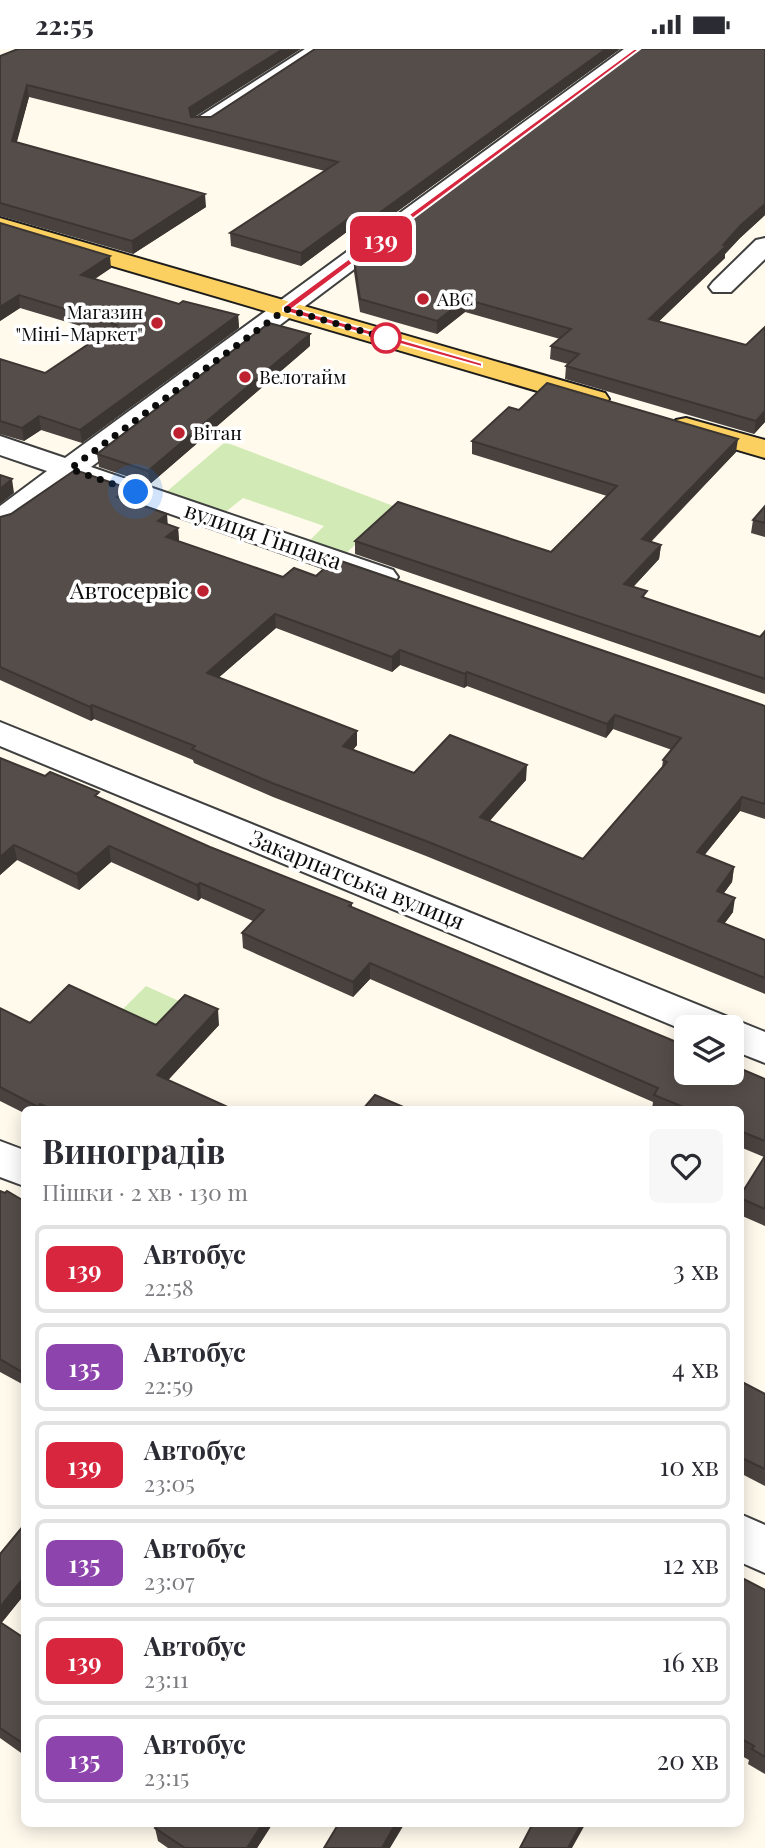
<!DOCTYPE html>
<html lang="uk">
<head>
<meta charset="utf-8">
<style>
  body { margin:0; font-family:"Playfair Display",serif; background:#f7f7f7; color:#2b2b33; height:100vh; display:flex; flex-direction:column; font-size:26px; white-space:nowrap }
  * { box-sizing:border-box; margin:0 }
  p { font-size:23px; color:#7c7c81 }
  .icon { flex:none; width:38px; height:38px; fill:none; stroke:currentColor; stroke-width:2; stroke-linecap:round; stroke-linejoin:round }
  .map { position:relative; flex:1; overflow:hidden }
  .side { position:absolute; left:21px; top:1057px; width:723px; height:721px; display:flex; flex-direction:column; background:#fff; border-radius:10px; box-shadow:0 4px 18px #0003 }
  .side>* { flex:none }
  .badge { padding:0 14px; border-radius:10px; font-size:24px; line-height:46px }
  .tools { position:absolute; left:674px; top:966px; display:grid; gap:14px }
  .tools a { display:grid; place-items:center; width:70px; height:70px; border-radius:10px; background:#fff; box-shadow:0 4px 18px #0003; font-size:35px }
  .you { position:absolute; width:35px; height:35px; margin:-18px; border:5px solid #fff; border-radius:50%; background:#1a73e8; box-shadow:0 0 0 10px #1a73e833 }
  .map>.badge { position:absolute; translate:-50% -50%; box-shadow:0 0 0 4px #fff }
  .round { display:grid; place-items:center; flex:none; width:74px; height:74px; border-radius:10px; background:#f7f7f7 }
  .summary { display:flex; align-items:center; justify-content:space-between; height:119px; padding:0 21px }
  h1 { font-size:33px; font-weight:700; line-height:52px }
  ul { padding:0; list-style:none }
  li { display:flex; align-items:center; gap:21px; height:88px; margin:0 14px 10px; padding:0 7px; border:4px solid #e1e1e2; border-radius:10px }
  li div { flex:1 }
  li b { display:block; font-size:26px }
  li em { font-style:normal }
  li .badge { min-width:77px; font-weight:700; text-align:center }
  .status { display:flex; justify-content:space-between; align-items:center; height:49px; padding:0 35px; background:#fff; direction:ltr }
  .status svg { height:19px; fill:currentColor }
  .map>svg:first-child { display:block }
  .green { fill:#d2eab5 }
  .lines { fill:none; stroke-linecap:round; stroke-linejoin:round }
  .minor-casing { stroke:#3f3f3f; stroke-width:4 }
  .major-casing { stroke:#1d1d1d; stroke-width:4 }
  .minor { fill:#fff; fill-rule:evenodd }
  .major { fill:#fbcf60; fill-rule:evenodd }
  .wall { fill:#49423f; fill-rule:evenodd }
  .shaded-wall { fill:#3c3633 }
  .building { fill:#554d49; stroke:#3c3633; stroke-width:2; fill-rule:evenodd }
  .line { fill:#d7263d; stroke:#fff; stroke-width:2 }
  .walk { stroke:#0c0c0c; stroke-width:7; stroke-dasharray:0 12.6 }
  .poi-dot { fill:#be2230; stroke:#fff; stroke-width:2.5 }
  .stop-dot { fill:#fff; stroke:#d7263d; stroke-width:3.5 }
  .labels { text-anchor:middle; stroke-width:7; stroke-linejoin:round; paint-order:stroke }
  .far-poi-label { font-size:19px; fill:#0c0c0c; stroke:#fff; text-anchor:start }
  .street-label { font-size:23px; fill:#0c0c0c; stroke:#fff }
  .poi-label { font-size:23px; fill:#0c0c0c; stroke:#fff; text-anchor:end }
</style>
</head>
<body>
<div class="status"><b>22:55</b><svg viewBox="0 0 49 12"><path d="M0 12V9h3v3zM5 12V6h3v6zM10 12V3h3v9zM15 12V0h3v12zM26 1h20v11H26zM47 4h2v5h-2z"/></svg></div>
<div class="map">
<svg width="765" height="1799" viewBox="0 0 765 1799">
  <rect width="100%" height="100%" fill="#fffaec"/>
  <path class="green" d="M225,393L396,458L343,507L307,494L324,477L243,449L223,465L165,444Z
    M146,937L181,953L123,1012L88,995Z"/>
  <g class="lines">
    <defs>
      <path id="minor" d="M305,0H329L210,78H194L191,73Z
        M624,0H647L91,418L393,521L398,528L393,535L382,537L371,535L73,431L11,477L0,480V457L47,422L0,406V387L65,409Z
        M765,189V210L731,243H713L709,238L713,233L756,191Z
        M0,673L765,983V1014L732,1001V978H686V982L0,697Z
        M0,1092L24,1101V1137L0,1128Z
        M740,1465L765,1476V1524L740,1513Z"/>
      <path id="major" d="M0,169L605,344L609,350L605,356H585L0,184Z
        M686,369L765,391V409L676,383L672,377L676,371Z"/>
    </defs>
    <use href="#minor" class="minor-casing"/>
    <use href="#major" class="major-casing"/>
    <use href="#minor" class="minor"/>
    <use href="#major" class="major"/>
  </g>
  <path class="wall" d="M315,0H620L350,197L348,182L301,217L231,197L230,184L325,122L29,48L16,94L206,158L133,205L0,167V7L194,68H211Z
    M765,0V166L740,189L725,205V209L658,273L765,373L754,385L565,330L566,317L568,315L550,310L551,297L560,290L465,263L437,285L360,263L354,223V211Z
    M0,174L111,219L95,230L179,255L238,266L239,279L82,394L41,381L24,392L0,385V310L45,324L104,284L20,259L0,272Z
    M310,297L150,435L99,418L97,405Z
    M519,361L736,403L651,493L661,496L659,510L633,538L646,549L760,588L765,582V645L355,505V492L551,503L607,447L472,405V392Z
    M129,452L167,465V475L178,479L179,492L283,528L316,527L765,657V770L740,762L704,806L734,818L732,833L724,844L733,863L724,875L765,891V945L426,807L273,748L194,714L193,711L94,670L91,672L0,631V468ZM276,579L392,623L400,616L464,639L467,637L606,689L613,680L672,701L663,711L662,718L583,810L489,772L526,731L414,724L353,701L357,696L219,628Z
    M765,457V488L751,484L753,471Z
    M0,709L100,749L210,798L352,854V858L765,1030V1177L740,1166V1147L764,1108L740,1098V1060H652L653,1053L370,930L353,948L243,899L242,884L253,872L201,849L198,852L111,813L79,841L17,811L0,826Z
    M0,959L30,974L156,976H219L168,1031L232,1060H24V1064L0,1052Z
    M0,1142L24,1152V1336L0,1323Z
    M740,1332L765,1345V1437L740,1424Z
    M24,1476V1546L1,1574L24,1589V1706L0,1689V1505Z
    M740,1528L765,1541V1725L748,1715L749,1711L740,1706Z
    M159,1774H273L257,1799H168L158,1792L155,1779Z"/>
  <path class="shaded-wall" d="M283,0H301L190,71L189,59Z
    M606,0H620L350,197V185Z
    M27,36L29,48L14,104L12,92Z
    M205,145L206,158L133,205L132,192Z
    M765,155V166L740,189L725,205V209L648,283L649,270L741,176Z
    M348,170V182L301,217V204Z
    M110,207L111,219L82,238L81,226Z
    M19,246L20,259L0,272V258Z
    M465,250V263L437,285V272Z
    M238,266L239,279L82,394L80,381Z
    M310,285V297L150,435L148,422Z
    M765,362V373L754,385L756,372Z
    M39,367L41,381L24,392L22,379Z
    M738,390L736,403L640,503L642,490Z
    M12,430L14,444L0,455V440Z
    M127,439L129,453L117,448Z
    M167,465L168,478L158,472Z
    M178,479L179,492L166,488Z
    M661,496L659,510L623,549L624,535Z
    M275,565L276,579L208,638L207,624Z
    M400,601V616L392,623V608Z
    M467,623V637L464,639L465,625Z
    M92,656L94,670L91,672L90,658Z
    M615,666L613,680L606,689L607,675Z
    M357,682V696L343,711V697Z
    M527,716L526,731L480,783V768Z
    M742,748L740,762L695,818L697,803Z
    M14,796L17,811L0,826V808Z
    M109,797L111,813L79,841L77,825Z
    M734,818L732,833L715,856L717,842Z
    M200,834L201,849L198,852L197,836Z
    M735,849L733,863L715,887L718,872Z
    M370,914V930L353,948V933Z
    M218,960L219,976L159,1041L157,1026Z
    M24,1528V1546L0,1576V1558Z
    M263,1774H273L257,1799H247Z
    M396,1774H405L390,1799H382Z
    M582,1774H586L572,1799H568Z"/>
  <path class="building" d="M18,0H283L189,59L191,68H211L315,0H606L350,185L348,170L301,204L230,184L338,113L27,36L12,92L205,145L132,192L0,154V7Z
    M636,0H765V155L741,176L723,196L726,197L649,270L746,296L765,278V362L756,372L566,317L579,305L551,297L571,280L465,250L437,272L360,250L354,211Z
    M0,174L110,207L81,226L179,255L183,252L238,266L80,381L39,367L22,379L0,372V310L45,324L117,276L19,246L0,258Z
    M269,274L310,285L148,422L97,405Z
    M547,334L738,390L642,490L661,496L624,535L647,542L642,548L760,588L765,582V630L355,492L398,453L551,503L617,437L472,392L509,358L519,361Z
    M75,421L127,439L117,448L167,465L158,472L178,479L166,488L283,528L294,519L316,527L335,510L765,657V755L742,748L697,803L734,818L717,842L735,849L718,872L765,891V929L426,792L272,734L192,700L195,697L92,656L90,658L0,618V468L11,465ZM275,565L392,608L400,601L465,625L467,623L607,675L615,666L681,689L663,711L667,713L583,810L480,768L527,716L450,686L414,724L343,697L357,682L207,624Z
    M0,426L12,430L0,440Z
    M765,457V474L753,471Z
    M0,709L45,727L50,723L99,743L95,747L210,798L352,854L349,857L686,997V1024H732V1016L765,1030V1092L740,1082V1060H688L654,1046L658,1039L370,914L353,933L242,884L264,861L200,834L197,836L109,797L77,825L14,796L0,808Z
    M69,936L156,976L185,946L218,960L157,1026L232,1060H51L40,1055L38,1058L0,1038V959L30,974Z
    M375,1046L408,1060H363Z
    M765,1107V1160L740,1149V1147Z
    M0,1142L5,1144L7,1142L24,1152V1324L0,1310Z
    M740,1332L765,1345V1420L740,1408Z
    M24,1476V1528L0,1558V1505Z
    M740,1528L765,1541V1708L752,1700L754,1697L740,1689Z
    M0,1573L24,1589V1695L0,1679Z
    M159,1774H263L247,1799H185L155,1779Z
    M339,1774H396L382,1799H324Z
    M533,1774H582L568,1799H520Z"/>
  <path class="line" d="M634,0H640L293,259L482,314V318L283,262V258Z"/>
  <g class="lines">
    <path class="walk" d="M136,443L70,420L286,260L386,289"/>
  </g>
  <g class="poi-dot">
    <circle cx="423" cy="250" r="7"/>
    <circle cx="157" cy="274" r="7"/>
    <circle cx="245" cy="328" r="7"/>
    <circle cx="179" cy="384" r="7"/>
    <circle cx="203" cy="542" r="7"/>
  </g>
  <circle class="stop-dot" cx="386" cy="289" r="14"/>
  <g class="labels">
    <g class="far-poi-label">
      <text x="437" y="257">ABC</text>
      <text x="143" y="270" text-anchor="end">Магазин<tspan x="143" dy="22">"Міні-Маркет"</tspan></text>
      <text x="259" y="335">Велотайм</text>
      <text x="193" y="391">Вітан</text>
    </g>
    <g class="street-label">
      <text transform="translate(263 487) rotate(19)" y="8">вулиця Гінцака</text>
      <text transform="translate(357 831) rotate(22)" y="8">Закарпатська вулиця</text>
    </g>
    <g class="poi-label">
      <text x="189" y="550">Автосервіс</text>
    </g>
  </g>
</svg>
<div class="tools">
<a><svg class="icon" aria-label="layers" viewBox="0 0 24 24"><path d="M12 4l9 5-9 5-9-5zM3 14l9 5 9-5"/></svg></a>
</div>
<div class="you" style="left:136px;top:443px"></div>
<b class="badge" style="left:381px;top:190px;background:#d7263d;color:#fff">139</b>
<section class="side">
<div class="summary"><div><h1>Виноградів</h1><p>Пішки · 2 хв · 130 m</p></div><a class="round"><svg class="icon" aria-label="heart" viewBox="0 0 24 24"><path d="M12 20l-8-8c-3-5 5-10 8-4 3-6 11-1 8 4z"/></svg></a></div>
<ul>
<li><span class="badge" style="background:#d7263d;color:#fff">139</span><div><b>Автобус</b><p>22:58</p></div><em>3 хв</em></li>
<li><span class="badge" style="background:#8e44ad;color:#fff">135</span><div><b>Автобус</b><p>22:59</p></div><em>4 хв</em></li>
<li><span class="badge" style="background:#d7263d;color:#fff">139</span><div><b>Автобус</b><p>23:05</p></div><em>10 хв</em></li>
<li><span class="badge" style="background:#8e44ad;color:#fff">135</span><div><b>Автобус</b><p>23:07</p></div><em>12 хв</em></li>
<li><span class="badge" style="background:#d7263d;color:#fff">139</span><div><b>Автобус</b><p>23:11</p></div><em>16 хв</em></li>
<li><span class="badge" style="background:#8e44ad;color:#fff">135</span><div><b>Автобус</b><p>23:15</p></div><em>20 хв</em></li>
</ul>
</section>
</div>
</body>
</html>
